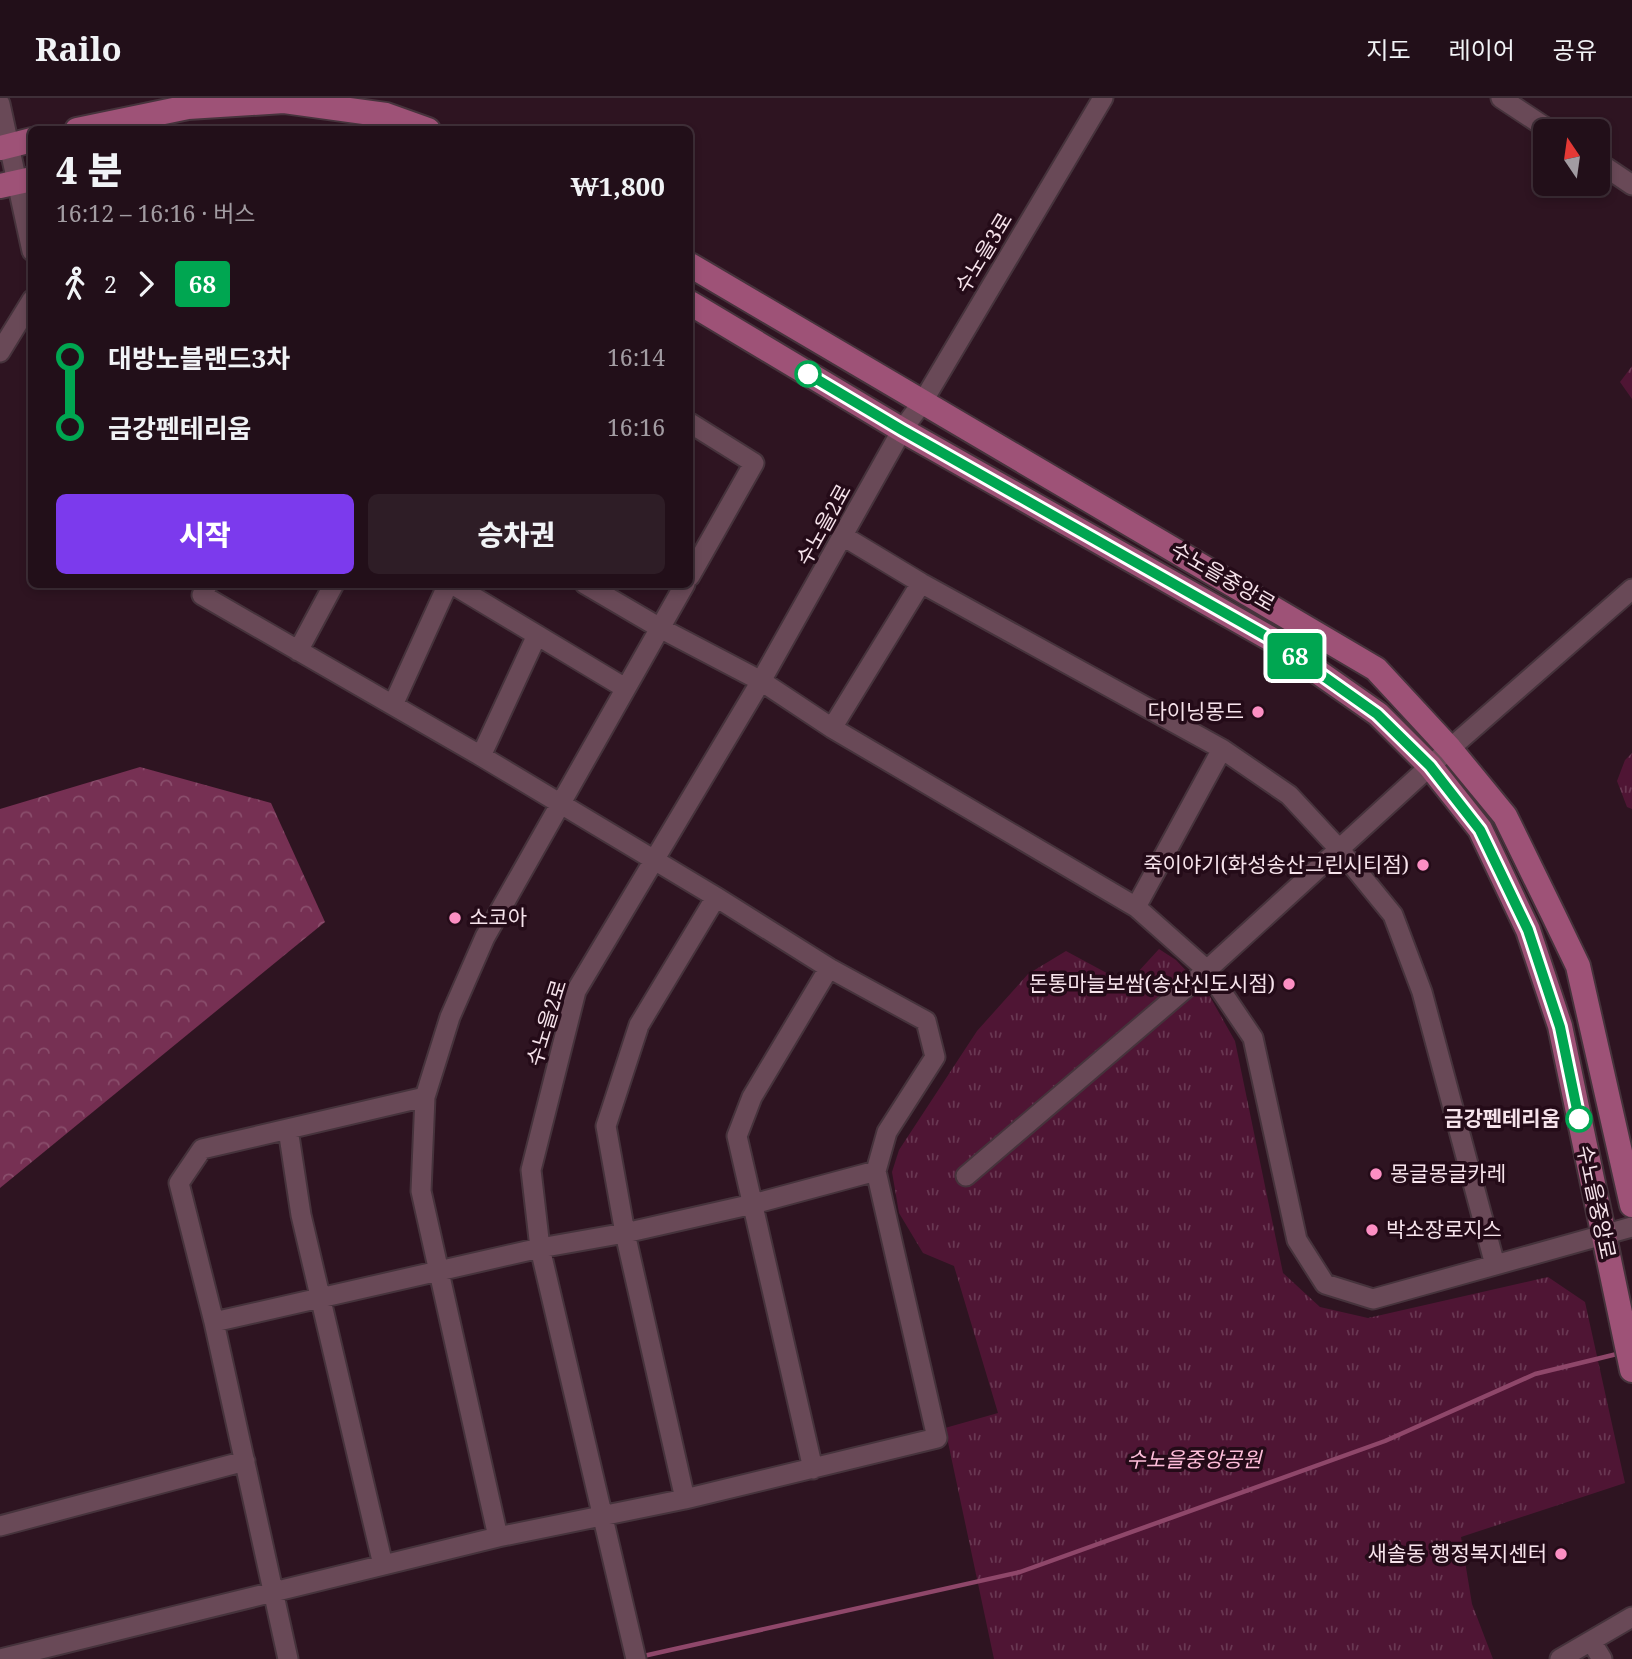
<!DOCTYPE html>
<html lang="ko">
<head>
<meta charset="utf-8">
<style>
  body { margin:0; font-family:"Noto Serif","Noto Sans KR",serif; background:#2e1d26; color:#f1f3f6; height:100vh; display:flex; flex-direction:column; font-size:26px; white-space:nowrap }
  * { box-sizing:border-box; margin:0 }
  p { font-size:23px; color:#a29ca2 }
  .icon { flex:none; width:38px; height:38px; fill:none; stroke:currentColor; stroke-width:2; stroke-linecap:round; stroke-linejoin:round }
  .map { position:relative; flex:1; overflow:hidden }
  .drawer { position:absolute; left:28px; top:28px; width:665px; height:462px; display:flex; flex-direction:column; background:#220f19; border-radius:10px; box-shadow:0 4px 10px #0003,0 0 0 2px #3f2f38 }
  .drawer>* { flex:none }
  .badge { padding:0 14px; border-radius:5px; font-size:24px; line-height:46px }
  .needle { width:46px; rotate:347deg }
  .controls { position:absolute; left:1533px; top:21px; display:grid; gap:14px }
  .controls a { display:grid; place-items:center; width:77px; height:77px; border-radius:10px; background:#220f19; box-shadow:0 4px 10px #0003,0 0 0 2px #3f2f38; font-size:35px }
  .map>.badge { position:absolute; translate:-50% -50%; box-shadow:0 0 0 4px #fff }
  .legs { display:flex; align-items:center; gap:10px; height:77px; padding:0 28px; font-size:23px }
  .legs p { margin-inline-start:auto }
  .head { display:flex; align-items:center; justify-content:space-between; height:119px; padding:0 28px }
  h1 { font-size:38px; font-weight:800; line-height:52px }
  .action { display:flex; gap:14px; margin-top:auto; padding:14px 28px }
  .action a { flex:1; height:80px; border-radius:10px; background:#7c3aed; color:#fff; font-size:28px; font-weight:800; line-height:80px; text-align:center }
  .action a+a { background:#2e1d26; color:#f1f3f6 }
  ul { padding:0 28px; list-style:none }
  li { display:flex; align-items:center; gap:24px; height:70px; font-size:26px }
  li i { display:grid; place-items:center; width:10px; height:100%; margin:0 9px; background:currentColor }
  li i::after { content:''; width:18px; height:18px; margin:-9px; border:5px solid; border-radius:50%; background:#220f19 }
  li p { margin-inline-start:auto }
  li:first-child i { background:linear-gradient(#0000 50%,currentColor 0) }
  li:last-child i { background:linear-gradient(currentColor 50%,#0000 0) }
  header { display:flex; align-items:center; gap:42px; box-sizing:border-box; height:98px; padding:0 35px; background:#220f19; border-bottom:2px solid #3f2f38 }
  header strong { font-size:33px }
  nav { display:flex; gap:38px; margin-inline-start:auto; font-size:24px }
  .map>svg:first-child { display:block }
  .grass { fill:url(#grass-tufts) }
  .forest { fill:url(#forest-crowns) }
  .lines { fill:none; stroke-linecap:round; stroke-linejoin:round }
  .stream { stroke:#8f476a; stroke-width:4.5 }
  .minor-casing { stroke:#46333c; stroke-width:23 }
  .major-casing { stroke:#46333c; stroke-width:28 }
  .minor { stroke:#694957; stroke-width:19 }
  .major { stroke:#9e5277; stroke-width:24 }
  .line-1-casing { stroke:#fff; stroke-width:16 }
  .line-1 { stroke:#00a651; stroke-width:10 }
  .stop-1-dot { fill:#fff; stroke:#00a651; stroke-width:3.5 }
  .poi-dot { fill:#fc8fc3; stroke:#240b18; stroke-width:2.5 }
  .labels { text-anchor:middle; stroke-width:7; stroke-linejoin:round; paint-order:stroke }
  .street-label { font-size:21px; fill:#f6e3eb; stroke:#240b18 }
  .poi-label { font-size:21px; fill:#f6e3eb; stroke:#240b18; text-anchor:end }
  .stop-label { font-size:21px; font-weight:bold; fill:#f6e3eb; stroke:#240b18; text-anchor:end }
  .park-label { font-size:21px; font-style:italic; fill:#febdd9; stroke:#240b18 }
</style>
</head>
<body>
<header>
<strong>Railo</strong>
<nav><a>지도</a><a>레이어</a><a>공유</a></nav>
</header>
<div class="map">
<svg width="1632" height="1561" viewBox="0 0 1632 1561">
  <defs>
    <pattern id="grass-tufts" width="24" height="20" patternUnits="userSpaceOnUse" patternTransform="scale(1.75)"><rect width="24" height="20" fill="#4f1534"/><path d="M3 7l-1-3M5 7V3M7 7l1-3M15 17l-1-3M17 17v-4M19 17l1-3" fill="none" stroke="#693752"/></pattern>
    <pattern id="forest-crowns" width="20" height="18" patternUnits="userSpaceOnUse" patternTransform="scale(1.75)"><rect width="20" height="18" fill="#763053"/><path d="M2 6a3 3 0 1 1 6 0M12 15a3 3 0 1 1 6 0" fill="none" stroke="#8a4e6c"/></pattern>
  </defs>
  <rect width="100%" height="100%" fill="#2e1421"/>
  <path class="grass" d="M1632,268V301L1620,284Z
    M1632,655V711L1627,709L1617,683L1625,662Z
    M1159,851L1176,862L1209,897L1235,943L1283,1175L1320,1209L1368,1220L1548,1179L1585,1204L1625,1385L1461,1439L1472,1506L1493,1561H994L945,1330L998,1315L954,1168L923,1155L899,1115L892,1074L899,1052L977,933L1028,876L1066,853L1127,886Z"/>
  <path class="forest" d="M140,669L271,705L325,824L0,1090V711Z"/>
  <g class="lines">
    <path class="stream" d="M639,1559L1020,1474L1385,1343L1535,1276L1621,1255"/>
    <defs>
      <path id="minor" d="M1501,0L1551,33
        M0,6L32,153
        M1598,64L1632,87
        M0,254L32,202
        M690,325L754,365L690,478
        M843,438L921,485L1222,651L1289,697L1340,752L1393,817L1422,894L1495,1167
        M452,486L625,590
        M585,486L660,530L761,583L832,630L1136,809L1207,872L1253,940L1297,1142L1325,1186L1373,1201L1632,1129
        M298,553L334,486
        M393,607L448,486
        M832,630L921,485
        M481,658L537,537
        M1136,809L1222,651
        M288,1031L301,1117L383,1467
        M966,1078L1207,872L1430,668L1632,491
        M214,1224L540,1150L625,1135L753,1106L876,1073
        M813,1371L737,1038L752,999L829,870
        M685,1401L625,1135L606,1028L639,927L716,799
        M0,1428L245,1363
        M498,1439L421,1093L425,999L450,919L485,839L685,486
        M1591,1543L1602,1561
        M0,1561L498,1439L685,1401L937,1340L876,1073L887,1034L935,959L926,923L829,870L716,799L481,658L202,497L208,486
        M288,1561L214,1224L179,1085L202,1051L425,999
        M636,1561L540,1150L531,1072L576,893L761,583L902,332L922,305L1103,0
        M1560,1561L1632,1519"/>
      <path id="major" d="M77,32L188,9L284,3L386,17L428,32
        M0,50L32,42
        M0,88L32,81
        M690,167L1376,571L1450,651L1505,718L1553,816L1578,868L1632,1107
        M690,205L902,332L1271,541L1378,616L1430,668L1480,731L1528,832L1560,928L1632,1272"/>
    </defs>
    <use href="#minor" class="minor-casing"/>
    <use href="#major" class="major-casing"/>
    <use href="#minor" class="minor"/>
    <use href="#major" class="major"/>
  </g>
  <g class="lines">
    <defs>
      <path id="line-1" d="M808,276L902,332L1271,541L1377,616L1430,668L1480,732L1528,832L1560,929L1579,1021"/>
    </defs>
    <use href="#line-1" class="line-1-casing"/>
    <use href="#line-1" class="line-1"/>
  </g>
  <g class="stop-1-dot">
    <circle cx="808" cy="276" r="12"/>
    <circle cx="1579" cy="1021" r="12"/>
  </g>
  <g class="poi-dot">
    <circle cx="1258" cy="614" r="7"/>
    <circle cx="1423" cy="767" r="7"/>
    <circle cx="455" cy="820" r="7"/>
    <circle cx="1289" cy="886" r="7"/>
    <circle cx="1376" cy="1076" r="7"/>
    <circle cx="1372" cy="1132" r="7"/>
    <circle cx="1561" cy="1456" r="7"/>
  </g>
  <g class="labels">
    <g class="street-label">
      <text transform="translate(984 155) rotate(-59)" y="7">수노을3로</text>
      <text transform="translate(824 427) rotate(-61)" y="7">수노을2로</text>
      <text transform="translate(1223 479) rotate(30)" y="7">수노을중앙로</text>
      <text transform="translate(547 925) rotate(-73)" y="7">수노을2로</text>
      <text transform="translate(1596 1104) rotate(78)" y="7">수노을중앙로</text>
    </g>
    <g class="poi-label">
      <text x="1244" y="621">다이닝몽드</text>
      <text x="1409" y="774">죽이야기(화성송산그린시티점)</text>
      <text x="469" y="827" text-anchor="start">소코아</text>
      <text x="1275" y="893">돈통마늘보쌈(송산신도시점)</text>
      <text x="1390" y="1083" text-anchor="start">몽글몽글카레</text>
      <text x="1386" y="1139" text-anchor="start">박소장로지스</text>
      <text x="1547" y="1463">새솔동 행정복지센터</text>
    </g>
    <g class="stop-label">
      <text x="1560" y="1028">금강펜테리움</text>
    </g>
    <g class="park-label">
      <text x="1194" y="1369">수노을중앙공원</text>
    </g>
  </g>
</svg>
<div class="controls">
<a><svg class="needle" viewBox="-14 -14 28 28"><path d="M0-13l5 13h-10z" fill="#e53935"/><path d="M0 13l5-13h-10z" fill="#a29ca2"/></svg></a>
</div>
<b class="badge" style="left:1295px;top:558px;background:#00a651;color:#fff">68</b>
<section class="drawer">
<div class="head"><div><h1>4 분</h1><p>16:12 – 16:16 · 버스</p></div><b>₩1,800</b></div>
<div class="legs"><svg class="icon" aria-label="walk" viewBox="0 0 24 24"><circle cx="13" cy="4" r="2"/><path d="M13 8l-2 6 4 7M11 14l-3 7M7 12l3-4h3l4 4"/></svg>2<svg class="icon" aria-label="forward" viewBox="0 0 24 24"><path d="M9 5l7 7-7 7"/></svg><b class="badge" style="background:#00a651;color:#fff">68</b></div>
<ul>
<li><i style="color:#00a651"></i><b>대방노블랜드3차</b><p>16:14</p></li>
<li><i style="color:#00a651"></i><b>금강펜테리움</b><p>16:16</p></li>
</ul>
<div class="action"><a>시작</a><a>승차권</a></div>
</section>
</div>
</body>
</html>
